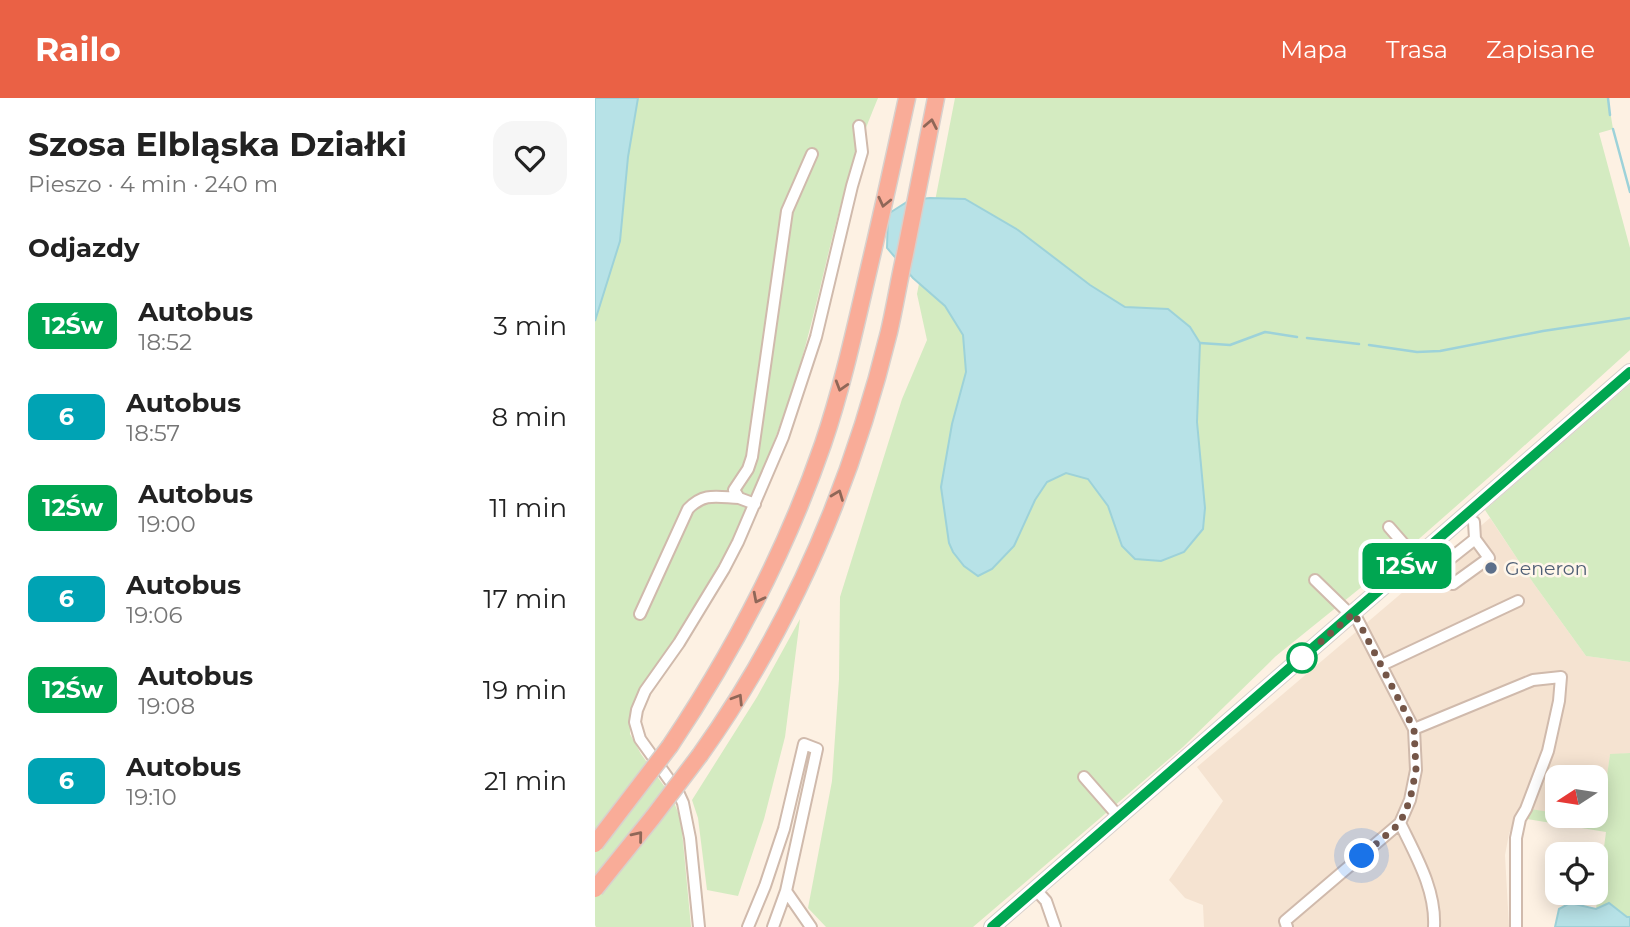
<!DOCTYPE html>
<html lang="pl">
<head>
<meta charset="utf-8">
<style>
  body { margin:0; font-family:Montserrat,sans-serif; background:#f6f6f6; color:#222; height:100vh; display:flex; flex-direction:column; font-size:26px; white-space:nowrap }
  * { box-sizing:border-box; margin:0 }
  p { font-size:23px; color:#767676 }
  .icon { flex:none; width:38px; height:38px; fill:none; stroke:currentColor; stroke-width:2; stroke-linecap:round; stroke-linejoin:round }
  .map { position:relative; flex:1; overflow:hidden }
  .details { display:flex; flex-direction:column; background:#fff; width:595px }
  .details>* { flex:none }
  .badge { padding:0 14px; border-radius:10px; font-size:24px; line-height:46px }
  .needle { width:46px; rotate:258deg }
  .buttons { position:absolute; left:950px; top:667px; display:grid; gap:14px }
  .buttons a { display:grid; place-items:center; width:63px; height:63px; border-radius:14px; background:#fff; box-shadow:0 4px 18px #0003; font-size:35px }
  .you { position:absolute; width:35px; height:35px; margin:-18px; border:5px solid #fff; border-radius:50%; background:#1a73e8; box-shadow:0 0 0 10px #1a73e833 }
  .map>.badge { position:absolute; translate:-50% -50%; box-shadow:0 0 0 4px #fff }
  h2 { padding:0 28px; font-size:26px; line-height:63px }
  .round { display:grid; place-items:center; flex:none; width:74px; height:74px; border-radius:21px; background:#f6f6f6 }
  .head { display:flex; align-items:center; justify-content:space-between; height:119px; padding:0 28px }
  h1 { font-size:33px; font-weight:700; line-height:52px }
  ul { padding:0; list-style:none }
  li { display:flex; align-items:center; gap:21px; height:91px; padding:0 28px }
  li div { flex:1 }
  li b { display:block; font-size:26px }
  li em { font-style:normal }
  li .badge { min-width:77px; font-weight:700; text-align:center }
  header { display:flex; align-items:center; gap:42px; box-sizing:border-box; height:98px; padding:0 35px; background:#ea6145; color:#fff }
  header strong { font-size:33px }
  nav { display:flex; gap:38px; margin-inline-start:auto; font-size:24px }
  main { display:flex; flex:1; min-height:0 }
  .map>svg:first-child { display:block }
  .residential { fill:#f5e3d1 }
  .green { fill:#d4ebc1 }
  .water { fill:#b7e2e7; stroke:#9dd2d9; stroke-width:2 }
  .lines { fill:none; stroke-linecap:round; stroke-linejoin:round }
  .stream { stroke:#9dd2d9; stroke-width:2.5 }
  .minor-casing { stroke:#d0baac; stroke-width:14 }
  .major-casing { stroke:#d8d0cc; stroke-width:18 }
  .highway-casing { stroke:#d8d0cc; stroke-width:19 }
  .minor { stroke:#fff; stroke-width:10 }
  .major { stroke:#fdd399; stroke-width:14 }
  .highway { stroke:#f9ac98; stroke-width:16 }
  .highway-bridge-casing { stroke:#d8d0cc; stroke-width:19; stroke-linecap:butt }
  .highway-bridge { stroke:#f9ac98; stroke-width:16 }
  .oneway { stroke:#8f6758 }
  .line-casing { stroke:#fff; stroke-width:16 }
  .line { stroke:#00a651; stroke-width:10 }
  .walk { stroke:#755648; stroke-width:7; stroke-dasharray:0 12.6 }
  .service-dot { fill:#5c6f8a; stroke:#fff6ea; stroke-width:2.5 }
  .stop-dot { fill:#fff; stroke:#00a651; stroke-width:3.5 }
  .labels { text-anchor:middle; stroke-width:5; stroke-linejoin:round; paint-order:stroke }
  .service-label { font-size:19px; fill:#4e5e75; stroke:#fff6ea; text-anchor:start }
</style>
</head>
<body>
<header>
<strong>Railo</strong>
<nav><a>Mapa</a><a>Trasa</a><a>Zapisane</a></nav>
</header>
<main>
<section class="details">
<div class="head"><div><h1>Szosa Elbląska Działki</h1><p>Pieszo · 4 min · 240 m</p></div><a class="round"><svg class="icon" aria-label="heart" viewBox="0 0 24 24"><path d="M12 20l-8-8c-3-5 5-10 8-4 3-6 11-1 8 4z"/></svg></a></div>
<h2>Odjazdy</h2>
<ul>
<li><span class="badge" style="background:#00a651;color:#fff">12Św</span><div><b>Autobus</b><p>18:52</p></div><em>3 min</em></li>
<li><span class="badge" style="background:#00a3b4;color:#fff">6</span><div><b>Autobus</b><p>18:57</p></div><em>8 min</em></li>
<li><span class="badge" style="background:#00a651;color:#fff">12Św</span><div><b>Autobus</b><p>19:00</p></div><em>11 min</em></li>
<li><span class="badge" style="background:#00a3b4;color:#fff">6</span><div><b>Autobus</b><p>19:06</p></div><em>17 min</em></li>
<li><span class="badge" style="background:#00a651;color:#fff">12Św</span><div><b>Autobus</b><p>19:08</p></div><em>19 min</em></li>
<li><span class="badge" style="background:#00a3b4;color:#fff">6</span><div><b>Autobus</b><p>19:10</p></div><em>21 min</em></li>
</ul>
</section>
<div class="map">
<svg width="1035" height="829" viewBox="0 0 1035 829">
  <rect width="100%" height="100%" fill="#fdf1e3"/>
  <path class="residential" d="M895,420L939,486L991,558L1035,564V655L1015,657L1006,720L987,718H1001V679H962V715L924,710L914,736L910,757L914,829H609L608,807L590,800L574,782L628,703L602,669Z"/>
  <path class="green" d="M43,0H283C270,31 258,63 249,95C230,162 218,230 196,296C172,365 145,434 108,496C85,536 58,574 35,614V636L46,656L77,699L86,722L96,829H1L0,827V223L25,143L33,59Z
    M360,0H1013L1018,31L1004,35L1035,150V252L909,366L800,462L681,558L588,649L378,829H231L213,810L237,683L244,581L245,499L307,301L332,242L322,196Z
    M1035,286V564L991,558L939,486L890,412Z
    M205,521L190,639L169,721L143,798L112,792L103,720L97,702L162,599Z
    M1035,655V819H1032L1014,805L1001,811L1011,734L932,721L935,711L962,715V718L1006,720L1015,656Z"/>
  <path class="water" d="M0,0H43L33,59L25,143L0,223Z
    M335,100L370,101L423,132L495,187L530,209L573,211L595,229L605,245L602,324L610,410L608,431L589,454L566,463L540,461L527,448L513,408L493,381L471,375L452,384L440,402L419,448L397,471L383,478L369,468L358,454L354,445L346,389L357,326L371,274L368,237L350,208L318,180L292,150L293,116L315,102Z
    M975,805L1001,811L1014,805L1032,819H1035V829H960L964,811Z"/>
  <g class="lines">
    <path class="stream" d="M1013,0L1015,17
      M1018,31L1035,94
      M712,240L764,246
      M605,245L635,247L670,234L702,239
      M774,247L822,254L845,253L948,233L1035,220"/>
    <defs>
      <path id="minor" d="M160,406L144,400L139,392L153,371L157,359L192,113L217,56
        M879,424L880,441L846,468L845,472L855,485L858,486L894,460L880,441
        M794,429L821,460
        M720,482L756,517
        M45,516L93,411C109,394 122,399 144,400
        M787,567L923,503
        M819,631L938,582L966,579L964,603L953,653L931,711L925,721L921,740V829
        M489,679L524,719
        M805,725C821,758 841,792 839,829
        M441,792L451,803L460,829
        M191,793L216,829
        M104,829L95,740L88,705L83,694L45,641L40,624L42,612L50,593L84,545L129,471L143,444L188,339L221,239L257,88L267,54L264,28
        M153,829L170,788L189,731L209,646L222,651L191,793L178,829
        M692,829L690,823L805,725L815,702L821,672L819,631L759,515"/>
      <path id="major" d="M397,829L1035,274"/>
      <path id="highway" d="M75,648C138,554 191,453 228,346C248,287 261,226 275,166C288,111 300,55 312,0
        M105,657C195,531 257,385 294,234C300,208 304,182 310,156C320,104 331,52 341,0"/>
    </defs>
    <use href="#minor" class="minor-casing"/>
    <use href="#major" class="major-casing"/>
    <use href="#highway" class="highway-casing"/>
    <use href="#minor" class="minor"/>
    <use href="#major" class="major"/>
    <use href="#highway" class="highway"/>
    <defs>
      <path id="highway-bridge" d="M0,746L75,648
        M0,791L58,719L105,657"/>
    </defs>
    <use href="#highway-bridge" class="highway-bridge-casing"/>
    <use href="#highway-bridge" class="highway-bridge"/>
  </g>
  <defs><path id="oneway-chevron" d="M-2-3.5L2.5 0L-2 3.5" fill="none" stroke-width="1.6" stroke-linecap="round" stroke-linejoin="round" transform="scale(1.75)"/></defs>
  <g class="oneway">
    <use href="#oneway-chevron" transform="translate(336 26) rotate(-79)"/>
    <use href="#oneway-chevron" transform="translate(289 104) rotate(103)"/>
    <use href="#oneway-chevron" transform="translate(246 288) rotate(107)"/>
    <use href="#oneway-chevron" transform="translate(243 397) rotate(-69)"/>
    <use href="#oneway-chevron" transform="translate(163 500) rotate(117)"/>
    <use href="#oneway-chevron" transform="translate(143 601) rotate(-58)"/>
    <use href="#oneway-chevron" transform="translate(43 738) rotate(-51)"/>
  </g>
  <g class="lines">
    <defs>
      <path id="line" d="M397,829L1035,274"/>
    </defs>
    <use href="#line" class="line-casing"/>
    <use href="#line" class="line"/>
    <path class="walk" d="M707,560L759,515L819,631L821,672L815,702L805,725L767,758"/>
  </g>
  <circle class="service-dot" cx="896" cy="470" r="7"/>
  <circle class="stop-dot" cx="707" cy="560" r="14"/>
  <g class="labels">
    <g class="service-label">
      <text x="910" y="477">Generon</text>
    </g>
  </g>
</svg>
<div class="buttons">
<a><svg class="needle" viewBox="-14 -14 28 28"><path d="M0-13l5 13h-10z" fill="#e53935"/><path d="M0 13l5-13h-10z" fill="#767676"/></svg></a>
<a><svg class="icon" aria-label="locate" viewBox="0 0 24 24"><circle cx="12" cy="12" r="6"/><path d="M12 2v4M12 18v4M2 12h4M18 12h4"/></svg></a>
</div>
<div class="you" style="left:767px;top:758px"></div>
<b class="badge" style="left:812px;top:468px;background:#00a651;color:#fff">12Św</b>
</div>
</main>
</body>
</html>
